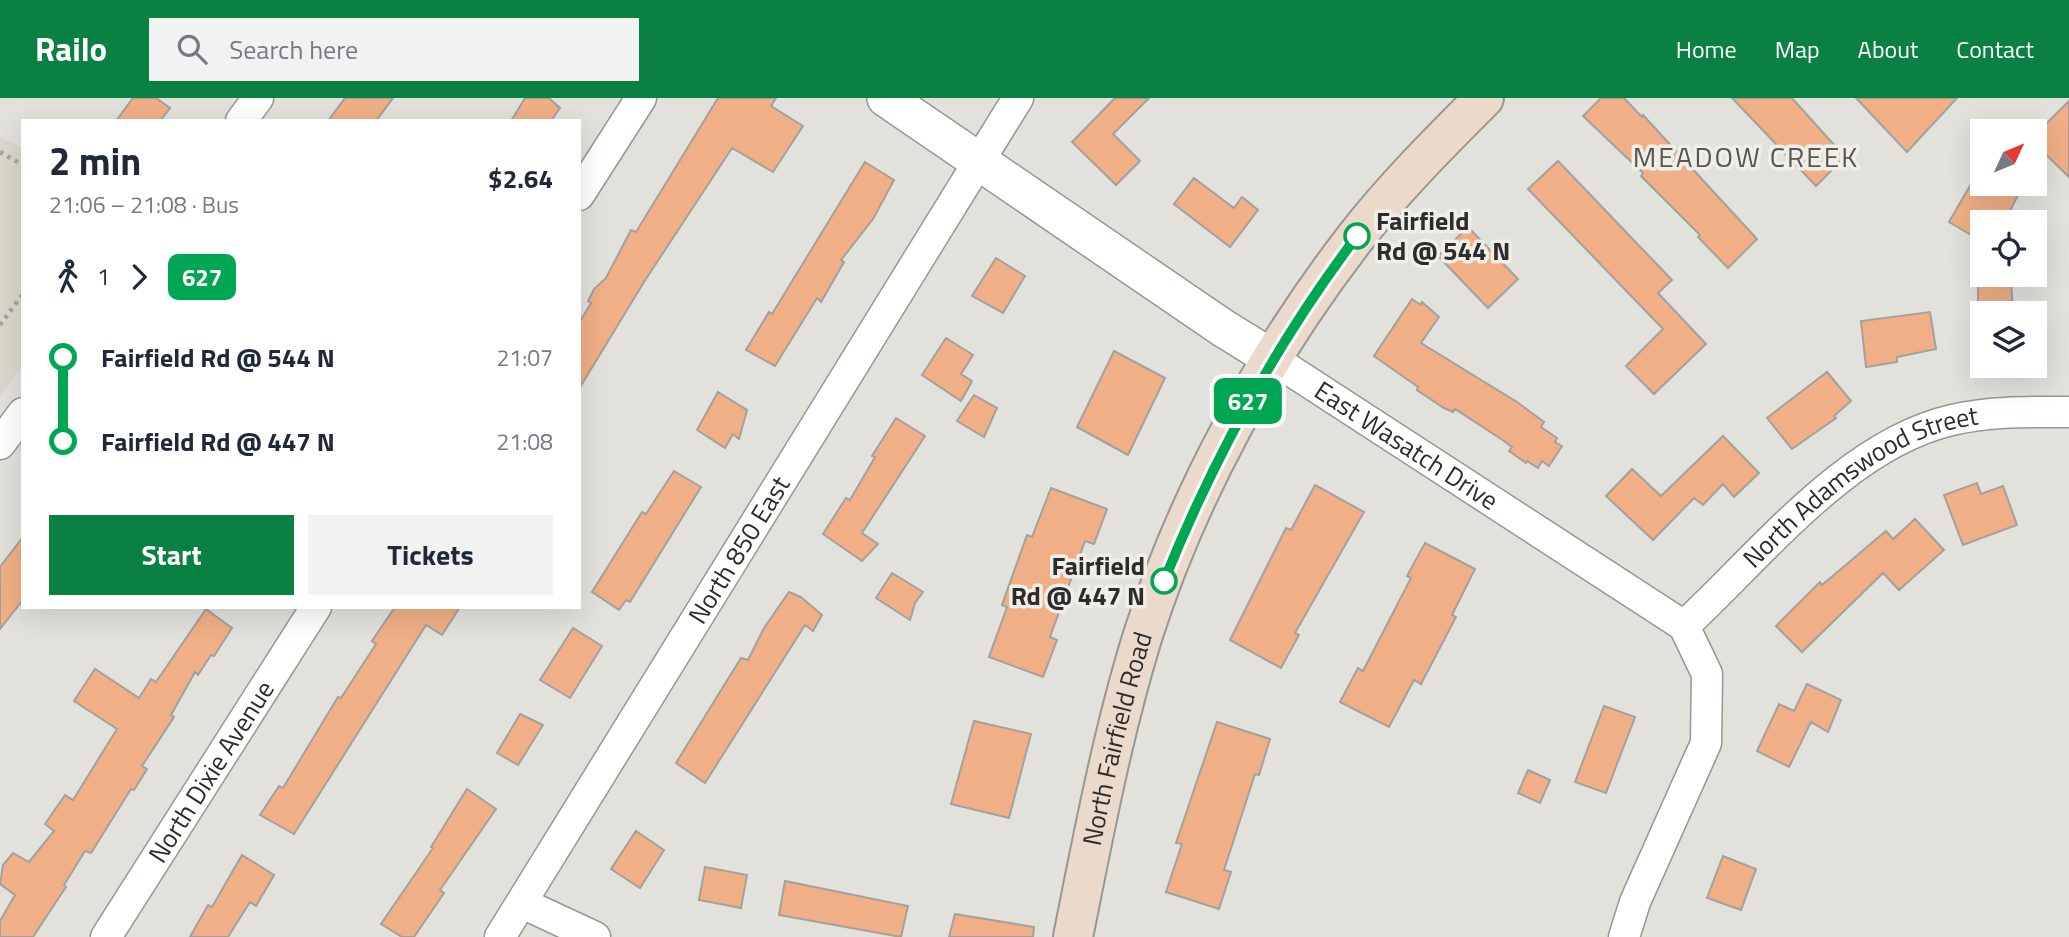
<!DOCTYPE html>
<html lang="en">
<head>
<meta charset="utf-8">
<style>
  body { margin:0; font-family:"Titillium Web",sans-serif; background:#f2f2f3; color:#1f2937; height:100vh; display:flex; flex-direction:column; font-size:26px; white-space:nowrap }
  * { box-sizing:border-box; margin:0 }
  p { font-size:23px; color:#747a83 }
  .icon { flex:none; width:38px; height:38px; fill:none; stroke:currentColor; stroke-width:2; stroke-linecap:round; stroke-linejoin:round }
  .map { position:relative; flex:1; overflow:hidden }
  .details { position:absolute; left:21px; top:21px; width:560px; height:490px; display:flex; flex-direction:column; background:#fff; border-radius:0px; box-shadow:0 7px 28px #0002 }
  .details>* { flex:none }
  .badge { padding:0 14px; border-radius:10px; font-size:24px; line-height:46px }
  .needle { width:46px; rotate:46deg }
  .controls { position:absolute; left:1970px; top:21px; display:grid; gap:14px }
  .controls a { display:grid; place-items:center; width:77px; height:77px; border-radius:0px; background:#fff; box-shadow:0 7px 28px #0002; font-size:35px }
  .map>.badge { position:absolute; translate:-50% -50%; box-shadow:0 0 0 4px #fff }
  .legs { display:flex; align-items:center; gap:10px; height:77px; padding:0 28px; font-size:23px }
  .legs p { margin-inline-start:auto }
  .summary { display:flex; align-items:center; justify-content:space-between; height:119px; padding:0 28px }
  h1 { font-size:38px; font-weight:700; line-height:52px }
  .action { display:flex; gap:14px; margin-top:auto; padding:14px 28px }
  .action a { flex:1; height:80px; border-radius:0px; background:#0b8043; color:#fff; font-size:28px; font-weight:700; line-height:80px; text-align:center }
  .action a+a { background:#f2f2f3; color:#1f2937 }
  ul { padding:0 28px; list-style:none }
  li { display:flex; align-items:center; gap:24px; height:84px; font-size:26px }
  li i { display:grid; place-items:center; width:10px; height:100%; margin:0 9px; background:currentColor }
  li i::after { content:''; width:18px; height:18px; margin:-9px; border:5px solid; border-radius:50%; background:#fff }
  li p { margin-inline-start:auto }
  li:first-child i { background:linear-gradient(#0000 50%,currentColor 0) }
  li:last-child i { background:linear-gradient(currentColor 50%,#0000 0) }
  header { display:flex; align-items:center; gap:42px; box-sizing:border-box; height:98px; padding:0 35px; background:#0b8043; color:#fff }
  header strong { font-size:33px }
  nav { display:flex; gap:38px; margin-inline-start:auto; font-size:24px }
  .search { width:490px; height:63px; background:#f2f2f3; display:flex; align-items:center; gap:18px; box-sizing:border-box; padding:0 24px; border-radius:0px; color:#747a83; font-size:26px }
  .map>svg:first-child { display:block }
  .built { fill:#dcd7cb }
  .building { fill:#f0af86; stroke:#a4a09d; stroke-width:2 }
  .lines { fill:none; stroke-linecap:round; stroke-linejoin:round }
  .minor-casing { stroke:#989692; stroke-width:33 }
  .tertiary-casing { stroke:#989692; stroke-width:40 }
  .secondary-casing { stroke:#989692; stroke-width:42 }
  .path { stroke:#a5a4a0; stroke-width:4.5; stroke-dasharray:3.5 5; stroke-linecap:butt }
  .minor { stroke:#fff; stroke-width:30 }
  .tertiary { stroke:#fff; stroke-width:37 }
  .secondary { stroke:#ebd9cc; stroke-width:38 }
  .line-1-casing { stroke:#fff; stroke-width:16 }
  .line-1 { stroke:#00a651; stroke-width:10 }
  .stop-1-dot { fill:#fff; stroke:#00a651; stroke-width:3.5 }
  .labels { text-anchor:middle; stroke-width:7; stroke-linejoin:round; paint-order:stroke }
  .stop-label { font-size:26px; font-weight:bold; fill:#2d2c2b; stroke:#f0eee9; text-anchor:start }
  .street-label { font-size:26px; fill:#2d2c2b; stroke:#f0eee9 }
  .neighbourhood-label { font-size:28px; letter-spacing:2px; fill:#585652; stroke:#f0eee9 }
</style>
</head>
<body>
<header>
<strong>Railo</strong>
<div class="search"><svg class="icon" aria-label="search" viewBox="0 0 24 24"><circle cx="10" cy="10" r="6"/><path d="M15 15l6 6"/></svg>Search here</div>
<nav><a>Home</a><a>Map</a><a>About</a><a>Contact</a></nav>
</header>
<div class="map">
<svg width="2069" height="839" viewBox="0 0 2069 839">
  <rect width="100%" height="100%" fill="#e3e1dc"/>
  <path class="built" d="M0,39L23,51V267L0,298Z"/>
  <path class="building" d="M133,0H156L170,10L160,23H116Z
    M345,0H393L376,23H328Z
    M525,0H549L560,10L551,23H511Z
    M718,0H776L771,8L803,28L773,74L732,50L644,184L579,291V225L591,205L588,203L594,191L606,180L631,132L636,134Z
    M1115,0H1149L1113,36L1140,63L1116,87L1072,44Z
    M1601,0H1624L1642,19L1643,17L1757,141L1728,170L1698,139L1700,137L1641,78L1643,75L1583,18Z
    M1732,0H1792L1845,59L1816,88Z
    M1856,0H1957L1907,54Z
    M2069,3V79L2035,46V37Z
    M1558,63L1672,182L1658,195L1706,246L1654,296L1626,268L1663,231L1528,91Z
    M865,64L894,82L873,121L841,162L844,164L821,204L817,200L775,268L746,252L769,214L772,216Z
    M1194,80L1234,110L1242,99L1258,112L1230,149L1174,106Z
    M1971,86H2024L2004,124H1983V144L1949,124Z
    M1468,129L1518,181L1488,210L1438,158Z
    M996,160L1025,178L1003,215L972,198Z
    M1978,181H2011L2013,215H1978Z
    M1412,201L1421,207L1422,204L1439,219L1421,245L1517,304L1544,324L1541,329L1557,340L1555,344L1562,348L1549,368L1542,363L1538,370L1527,363L1526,365L1509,353L1512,349L1504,343L1455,311L1453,314L1444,310L1417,292L1418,289L1374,258Z
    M1930,214L1936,251L1897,259V264L1866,269L1861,223Z
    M946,240L973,257L961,276L972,283L961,303L922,277Z
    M1114,253L1165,280L1128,357L1077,329Z
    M1827,274L1851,303L1834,318L1836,320L1792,351L1767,320Z
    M718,294L747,312L739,341L733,336L725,350L697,332Z
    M974,297L997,310L984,339L957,323Z
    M896,320L925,338L862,435L878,446L862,463L823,436L846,400L850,402L875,359L872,358Z
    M1723,338L1759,375L1734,399L1723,386L1703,407L1694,400L1653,442L1606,398L1632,371L1661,398Z
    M674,373L701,389L630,504L626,502L619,512L592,494L642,414L646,416Z
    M1977,385L1981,396L2003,388L2017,427L1963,447L1944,397Z
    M1315,387L1364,414L1295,535L1299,537L1281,570L1230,542L1286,430L1291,432Z
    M1051,390L1107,411L1094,446L1085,443L1050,539L1057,542L1043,579L989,559L1007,509L1002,507L1027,437L1032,439Z
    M1915,421L1944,452L1899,492L1883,475L1802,554L1776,528L1820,484L1822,487L1886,433L1893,441Z
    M23,439V502L0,531V469Z
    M1425,445L1475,471L1452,517L1456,519L1421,586L1414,582L1389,629L1340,604L1358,570L1363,573L1411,480L1407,478Z
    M892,475L923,494L915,505L910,522L876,500Z
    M789,494L801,499L822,517L813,533L805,527L705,685L676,665L741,560L748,562L764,530Z
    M395,509H460L442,537L426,527L294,736L260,717L279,688L283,690L338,599L341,600L376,546L372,543Z
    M206,511L232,530L214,558L211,557L198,577L195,574L171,617L174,619L142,668L147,671L134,692L131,691L91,755L85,753L64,787L66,789L33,839H0V823L15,797L0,786L3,767L13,755L29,764L54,733L45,726L65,697L73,702L117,631L74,603L95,571L139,600L151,581L156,584Z
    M573,530L602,548L570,600L540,582Z
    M1807,586L1841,602L1828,634L1811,624L1789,669L1757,653L1779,606L1794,613Z
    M1604,608L1635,619L1606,695L1575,684Z
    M520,616L543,627L518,667L497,655Z
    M974,623L1031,636L1009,720L951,706Z
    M1217,624L1270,641L1259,677L1255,676L1224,772L1231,774L1219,811L1166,794L1182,746L1176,745Z
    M1528,672L1550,682L1540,705L1518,695Z
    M467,691L496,711L440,792L444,795L414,839H402L381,826L433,750L431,749Z
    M636,733L664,752L640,790L611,771Z
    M242,757L274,777L256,808L250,804L228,839H190L208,807L212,809Z
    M1723,758L1756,771L1741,812L1707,800Z
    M705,769L747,777L741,810L699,802Z
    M785,783L908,808L901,839L779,817Z
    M955,816L1034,829L1033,839H949Z"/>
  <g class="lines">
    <defs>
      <g id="minor">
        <path d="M241,23L258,0"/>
        <path d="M579,97L641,0"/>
        <path id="s1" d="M1273,261L1684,528"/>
        <path d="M0,346L23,315"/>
        <path id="s2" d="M1684,528C1761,457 1847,346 1952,322C1991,313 2029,314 2069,314"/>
        <path d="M522,805L595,839"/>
        <path id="s3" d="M106,839L316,509"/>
        <path id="s4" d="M500,839L1018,0"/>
        <path d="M1624,839L1635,804L1706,645L1707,576L1684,528"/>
      </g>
      <path id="tertiary" d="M886,0L1223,230L1273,261"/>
      <g id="secondary">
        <path id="s5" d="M1073,839C1093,739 1112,638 1142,540C1187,398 1264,258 1355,140C1394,90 1439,45 1484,0"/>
      </g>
    </defs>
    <use href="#minor" class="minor-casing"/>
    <use href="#tertiary" class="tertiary-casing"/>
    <use href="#secondary" class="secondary-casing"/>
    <path class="path" d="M0,54L23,67
      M0,227L23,196"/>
    <use href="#minor" class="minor"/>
    <use href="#tertiary" class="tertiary"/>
    <use href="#secondary" class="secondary"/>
  </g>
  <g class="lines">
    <defs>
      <path id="line-1" d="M1164,483C1214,359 1277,244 1357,138"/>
    </defs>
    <use href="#line-1" class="line-1-casing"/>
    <use href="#line-1" class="line-1"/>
  </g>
  <g class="stop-1-dot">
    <circle cx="1357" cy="138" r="12"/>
    <circle cx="1164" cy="483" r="12"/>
  </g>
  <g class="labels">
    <g class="stop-label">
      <text x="1376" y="132">Fairfield<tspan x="1376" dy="30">Rd @ 544 N</tspan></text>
      <text x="1145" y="477" text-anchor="end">Fairfield<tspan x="1145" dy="30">Rd @ 447 N</tspan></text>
    </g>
    <g class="street-label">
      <text dy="9" stroke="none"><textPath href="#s1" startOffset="159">East Wasatch Drive</textPath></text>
      <text dy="9" stroke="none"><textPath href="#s2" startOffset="229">North Adamswood Street</textPath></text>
      <text dy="9" stroke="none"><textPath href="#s4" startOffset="455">North 850 East</textPath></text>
      <text dy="9" stroke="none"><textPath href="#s5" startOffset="203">North Fairfield Road</textPath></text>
      <text dy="9" stroke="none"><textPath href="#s3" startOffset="196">North Dixie Avenue</textPath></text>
    </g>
    <g class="neighbourhood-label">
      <text x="1746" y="69">MEADOW CREEK</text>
    </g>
  </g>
</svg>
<div class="controls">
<a><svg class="needle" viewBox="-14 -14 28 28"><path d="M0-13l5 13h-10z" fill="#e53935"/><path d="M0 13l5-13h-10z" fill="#747a83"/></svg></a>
<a><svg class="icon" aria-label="locate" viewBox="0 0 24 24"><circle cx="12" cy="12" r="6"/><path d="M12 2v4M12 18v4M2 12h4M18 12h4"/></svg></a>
<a><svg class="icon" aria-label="layers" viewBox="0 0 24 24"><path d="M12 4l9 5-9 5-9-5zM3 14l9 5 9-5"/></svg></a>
</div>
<b class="badge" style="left:1248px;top:303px;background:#00a651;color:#fff">627</b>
<section class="details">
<div class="summary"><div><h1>2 min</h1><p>21:06 – 21:08 · Bus</p></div><b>$2.64</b></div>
<div class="legs"><svg class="icon" aria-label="walk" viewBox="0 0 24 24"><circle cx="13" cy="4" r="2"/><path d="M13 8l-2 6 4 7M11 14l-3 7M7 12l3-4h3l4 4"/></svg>1<svg class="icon" aria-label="forward" viewBox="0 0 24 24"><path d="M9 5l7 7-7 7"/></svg><b class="badge" style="background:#00a651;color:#fff">627</b></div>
<ul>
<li><i style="color:#00a651"></i><b>Fairfield Rd @ 544 N</b><p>21:07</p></li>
<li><i style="color:#00a651"></i><b>Fairfield Rd @ 447 N</b><p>21:08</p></li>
</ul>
<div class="action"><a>Start</a><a>Tickets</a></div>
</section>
</div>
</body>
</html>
